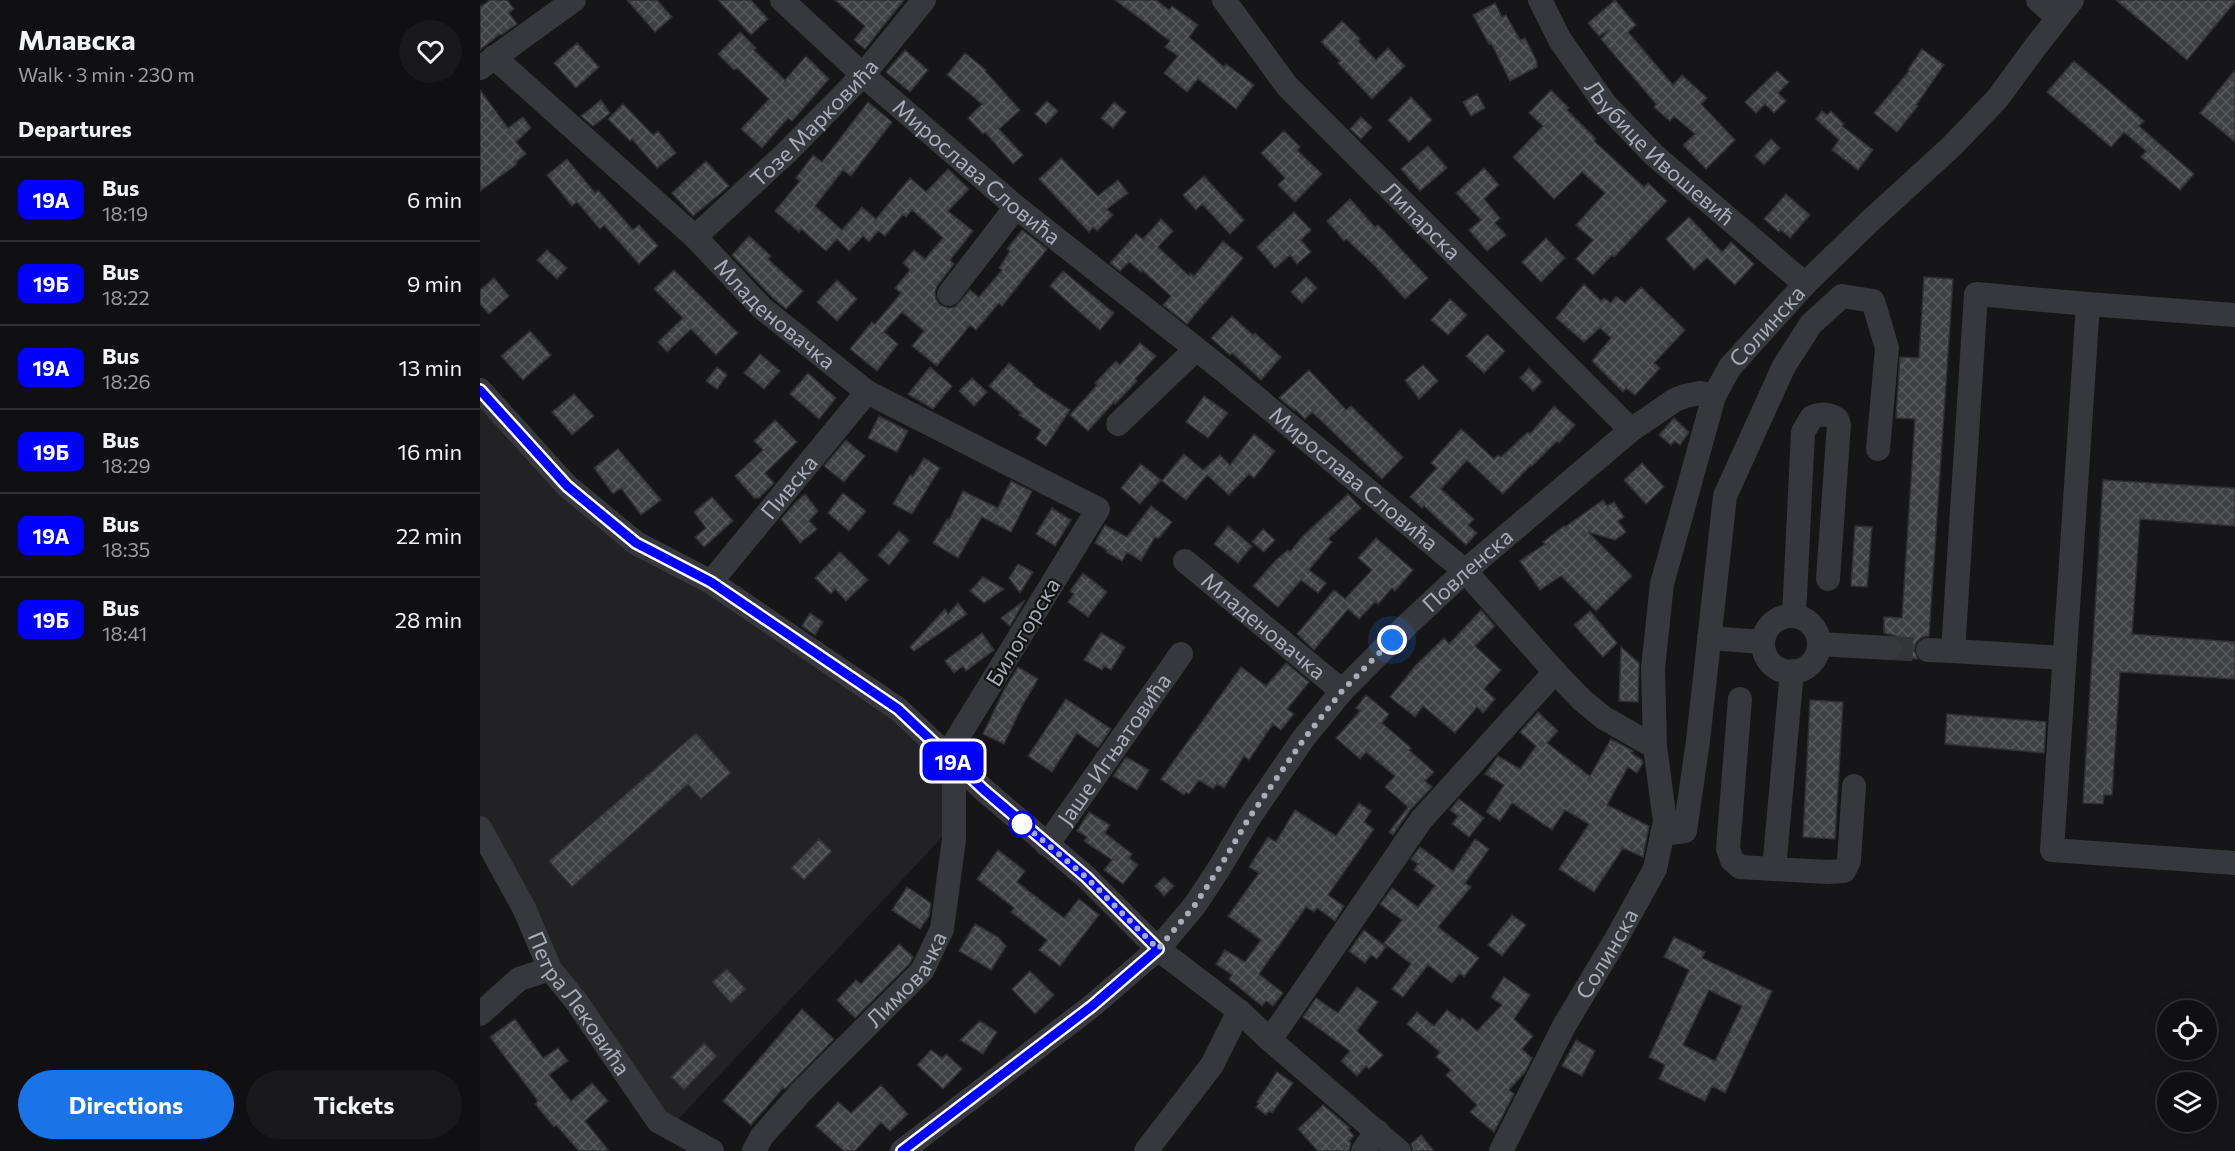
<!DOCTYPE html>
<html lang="en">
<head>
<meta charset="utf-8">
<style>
  body { margin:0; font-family:Commissioner,sans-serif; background:#19191b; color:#f1f3f6; height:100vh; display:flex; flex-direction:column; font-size:22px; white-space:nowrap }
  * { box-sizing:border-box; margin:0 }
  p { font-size:20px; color:#9c9d9f }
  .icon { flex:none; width:33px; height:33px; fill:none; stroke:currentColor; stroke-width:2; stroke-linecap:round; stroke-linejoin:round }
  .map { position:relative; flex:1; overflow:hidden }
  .panel { display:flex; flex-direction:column; background:#101012; width:480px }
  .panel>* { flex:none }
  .badge { padding:0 12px; border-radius:9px; font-size:21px; line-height:39px }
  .controls { position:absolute; left:1677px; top:1000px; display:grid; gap:12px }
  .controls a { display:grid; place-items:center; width:60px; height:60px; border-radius:50%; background:#101012; box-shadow:0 3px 15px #0003,0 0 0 2px #303032; font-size:30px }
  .you { position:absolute; width:30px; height:30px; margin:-15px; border:4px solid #fff; border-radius:50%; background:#1a73e8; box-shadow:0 0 0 9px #1a73e833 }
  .map>.badge { position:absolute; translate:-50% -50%; box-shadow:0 0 0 3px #fff }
  h2 { padding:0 18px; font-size:22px; line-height:54px }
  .round { display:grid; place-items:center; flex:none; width:63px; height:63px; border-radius:32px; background:#19191b }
  .headline { display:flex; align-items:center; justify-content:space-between; height:102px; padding:0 18px }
  h1 { font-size:28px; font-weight:700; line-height:45px }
  .button { display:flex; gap:12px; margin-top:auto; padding:12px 18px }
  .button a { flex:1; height:69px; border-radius:36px; background:#1a73e8; color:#fff; font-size:24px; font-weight:700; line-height:69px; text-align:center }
  .button a+a { background:#19191b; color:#f1f3f6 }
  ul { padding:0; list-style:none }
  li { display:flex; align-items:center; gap:18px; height:84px; padding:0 18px; border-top:2px solid #303032 }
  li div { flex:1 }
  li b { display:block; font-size:22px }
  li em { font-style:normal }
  li .badge { min-width:66px; font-weight:700; text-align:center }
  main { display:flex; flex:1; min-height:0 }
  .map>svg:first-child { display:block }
  .built { fill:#222225 }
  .building { fill:url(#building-cross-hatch); stroke:#303034; stroke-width:1.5; fill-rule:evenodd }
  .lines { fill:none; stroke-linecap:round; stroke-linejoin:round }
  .minor-tunnel { stroke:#333438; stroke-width:24; stroke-dasharray:24 12; stroke-linecap:butt }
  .minor { stroke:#37383d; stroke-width:24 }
  .line-casing { stroke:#fff; stroke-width:14 }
  .line { stroke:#00f; stroke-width:9 }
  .walk { stroke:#a8adb8; stroke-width:6; stroke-dasharray:0 10.8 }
  .stop-dot { fill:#fff; stroke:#00f; stroke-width:3 }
  .labels { text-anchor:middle; stroke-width:4.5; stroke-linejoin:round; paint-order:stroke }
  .street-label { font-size:22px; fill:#a8adb8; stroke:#111113 }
</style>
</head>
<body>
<main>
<section class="panel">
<div class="headline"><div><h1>Млавска</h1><p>Walk · 3 min · 230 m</p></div><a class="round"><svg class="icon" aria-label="heart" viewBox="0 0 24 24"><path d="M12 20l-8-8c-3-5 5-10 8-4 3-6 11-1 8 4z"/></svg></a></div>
<h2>Departures</h2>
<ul>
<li><span class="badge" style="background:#00f;color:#fff">19А</span><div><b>Bus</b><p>18:19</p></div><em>6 min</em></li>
<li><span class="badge" style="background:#00f;color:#fff">19Б</span><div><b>Bus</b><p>18:22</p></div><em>9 min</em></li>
<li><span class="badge" style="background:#00f;color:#fff">19А</span><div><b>Bus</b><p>18:26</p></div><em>13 min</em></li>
<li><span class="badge" style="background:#00f;color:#fff">19Б</span><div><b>Bus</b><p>18:29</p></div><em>16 min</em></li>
<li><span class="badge" style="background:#00f;color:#fff">19А</span><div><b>Bus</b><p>18:35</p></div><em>22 min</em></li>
<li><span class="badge" style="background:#00f;color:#fff">19Б</span><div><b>Bus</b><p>18:41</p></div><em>28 min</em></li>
</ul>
<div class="button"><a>Directions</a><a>Tickets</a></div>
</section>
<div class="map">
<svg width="1755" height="1151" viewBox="0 0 1755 1151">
  <defs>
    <pattern id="building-cross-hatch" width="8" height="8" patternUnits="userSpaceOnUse" patternTransform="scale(1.5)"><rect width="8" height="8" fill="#404145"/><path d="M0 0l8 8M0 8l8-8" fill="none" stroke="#595a5e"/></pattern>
  </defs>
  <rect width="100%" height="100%" fill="#161618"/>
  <path class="built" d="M0,390L87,486L464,752L466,833L190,1128L96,1001L0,828Z"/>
  <path class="building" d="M10,0H27L34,9L29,13L37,24L21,35L20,34L0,50V7Z
    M147,0H177L192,17L175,32Z
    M238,0H271L288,19L271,35Z
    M355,0H424L385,49L374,40L385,26Z
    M635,0H676L689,10L692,6L718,25L709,37L744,67L746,64L774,85L756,109L718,79L707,92L684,73L698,56L685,47L690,41Z
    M1135,0L1156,25L1148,32L1193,85L1202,75L1227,98L1221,104L1255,140L1226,169L1203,145L1215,134L1194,116L1190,121L1174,107L1176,104L1121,39L1129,30L1119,36L1108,23Z
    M1636,0H1755V2L1707,60Z
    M1015,3L1022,17L1026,15L1040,40L1045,38L1057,62V67L1030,81L1011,43L1009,44L993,15Z
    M862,21L880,39L878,41L896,60L908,48L925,66L892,99L858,63L860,61L841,42Z
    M260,32L276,48L274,50L305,80L326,56L349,79L312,121L308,118L282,148L261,129L289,99L257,68L254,70L238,54Z
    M97,43L119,67L96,88L74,63Z
    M1442,49L1464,65L1436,105L1438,106L1417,132L1394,113L1429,71L1428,70Z
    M425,50L448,70L430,92L406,72Z
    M485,53L506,70L505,71L540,110L519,129L543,155L533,164L505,132L503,134L488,118L502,104L467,75Z
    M1594,61L1664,121L1659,126L1714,174L1700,190L1661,157L1666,151L1644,132L1631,147L1567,92Z
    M1755,70V142L1720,113Z
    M1297,71L1309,82L1298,93L1306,101L1294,113L1285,104L1276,113L1265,102Z
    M0,90L28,128L43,117L51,128L36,142L46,154L36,162L37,164L0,191Z
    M1071,90L1089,108L1087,110L1116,139L1114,141L1164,187L1168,183L1187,201L1134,257L1132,255L1113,275L1096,259L1113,240L1096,225L1125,193L1102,172L1074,199L1033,157L1063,126L1049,113Z
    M997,94L1005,108L991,116L983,102Z
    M931,97L952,120L929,142L908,120Z
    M121,100L130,113L113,126L101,116Z
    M567,101L578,111L566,124L555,114Z
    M388,102L412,122L371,176L363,170L335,206L362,230L382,207L396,219L430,178L446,192L468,169L489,189L468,211L493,231L470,260L474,264L457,286L455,292L456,299L460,305L468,308L475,307L490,290L499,297L522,270L519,268L530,251L527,249L542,230L567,249L522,306L519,303L496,330L490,325L457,366L432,346L444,331L422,312L404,332L418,344L397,371L370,349L392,322L395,324L421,293L415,288L430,270L423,263L434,250L445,259L463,238L452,228L432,210L426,217L423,214L405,236L398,231L389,242L383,236L369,251L357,239L346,251L321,229L319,232L295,211L320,181L316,178L333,155L342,162Z
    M634,102L646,112L633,128L621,118Z
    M143,104L173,135L178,131L196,153L177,168L152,139L150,141L128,119Z
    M1342,111L1347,115L1351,111L1364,124L1362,126L1393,150L1378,170L1352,150L1359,140L1336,119Z
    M881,117L892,127L881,139L870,129Z
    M804,131L820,147L817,150L842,174L815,202L798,185L805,178L781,153Z
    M1291,139L1300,148L1284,165L1275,156Z
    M948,146L967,168L940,191L921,169Z
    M581,158L618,196L638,180L648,193L627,209L633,215L617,231L613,227L609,232L559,179Z
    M87,159L115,193L118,190L153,230L159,225L178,246L159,264L124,225L120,229L97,202L92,206L67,175Z
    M226,161L249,186L213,216L192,193Z
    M1004,168L1019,185L1004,199L1020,218L1015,223L1026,235L1007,251L989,230L1001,220L976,193Z
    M724,176L764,220L750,234L722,204L716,210L703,195Z
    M1306,194L1330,215L1310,238L1301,230L1299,232L1284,219Z
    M870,199L895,227L898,225L948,278L925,299L894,265L866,239L864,241L847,221Z
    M814,212L831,230L821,240L831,252L817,264L810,255L795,268L777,247Z
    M1209,217L1242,252L1251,242L1274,264L1255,285L1227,258L1214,270L1186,239Z
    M681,219L693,231L678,247L709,276L710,273L714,276L743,241L763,258L707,324L683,305L691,296L662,270L661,272L649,262L640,271L630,263L656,234L663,239Z
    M269,236L291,256L288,259L323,291L306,309L292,297L252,255Z
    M1066,238L1085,258L1061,282L1042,262Z
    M67,250L87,268L77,279L57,260Z
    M194,270L258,333L236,355L211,329L187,352L178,342L203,318L174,289Z
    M583,271L634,313L620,330L570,286Z
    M826,277L837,288L822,303L811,292Z
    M1444,277L1473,279L1449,636L1442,637L1436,643L1434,650L1438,659L1419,658L1423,649L1421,641L1416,636L1404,633V617L1422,618L1435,419L1416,418L1420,357L1439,358Z
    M14,278L29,296L9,314L0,304V290Z
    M357,280L377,299L357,321L337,302Z
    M1104,284L1121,301L1124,298L1131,303L1136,296L1145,303L1161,287L1205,330L1174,363L1180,368L1155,395L1146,388L1143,392L1112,361L1131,338L1120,328L1104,342L1076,318Z
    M970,299L987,315L968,335L951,320Z
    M752,316L773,335L775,333L801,357L781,380L752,353L750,355L731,338Z
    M50,331L71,355L43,380L21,356Z
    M1007,334L1025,351L1004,373L986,356Z
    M660,343L676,356L655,379L657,381L635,404L634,402L608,431L590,415L617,385L615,383L636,361L640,365Z
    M280,354L300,371L284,389L264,373Z
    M529,363L554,384L553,385L590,410L566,446L556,439L561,430L539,415L541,413L509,386Z
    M943,365L958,381L939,399L925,380Z
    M237,367L247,375L237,389L226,381Z
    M450,367L472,386L453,409L428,394Z
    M1049,368L1062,382L1053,391L1040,378Z
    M829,370L866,410L871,406L923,457L902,479L832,412L825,419L815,409L814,410L799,398Z
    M328,373L356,398L339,419L310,394Z
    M492,378L507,392L494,406L479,391Z
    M94,394L114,416L92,435L72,412Z
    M724,396L748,413L728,438L706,422Z
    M1074,406L1095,425L1079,443L1077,441L1052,466L1051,465L1023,494L987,460L961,489L994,519L988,525L997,533L986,545L944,506L942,508L930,497L957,468L951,463L981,429L1014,459L1018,455L1021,457L1048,432L1050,434Z
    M399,416L428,431L417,452L388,438Z
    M1194,418L1209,432L1200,445L1195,441L1191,445L1179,435Z
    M295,420L317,442L285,473L294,483L279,498H274L255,476L283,450L274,441Z
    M774,434L795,451L774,478L769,474L749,495L727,475L706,500L682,481L704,454L723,470L740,455L750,465Z
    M366,440L385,456L364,482L344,466Z
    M138,449L181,500L161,515L141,488L133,494L114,468Z
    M444,458L460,468L432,514L413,504L430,475L433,476Z
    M1162,463L1184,487L1166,504L1144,480Z
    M661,464L681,480L660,504L641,488Z
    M1623,480L1755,488V526L1660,519L1652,634L1755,642V679L1640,672L1632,795H1624L1623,804L1603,803Z
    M531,481L552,491L531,532L502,517L478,558L453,543L467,519L469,520L483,491L518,508Z
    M363,493L386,511L369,531L348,513Z
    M325,494L338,511L329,521L337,529L320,543L301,519L316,502Z
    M868,494L881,508L848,539L852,542L829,570L846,583L838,593L821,580L798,607L773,586L796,560L808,550L810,552L822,537Z
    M232,497L253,521L224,547L215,537L226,528L214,512Z
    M1123,500L1127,506L1134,502L1144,517L1138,521L1146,532L1135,540L1108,532L1152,576L1116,611L1081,576L1060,590L1040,561L1065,544L1063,542L1084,526L1085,527Z
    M671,506L692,522L678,539L675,537L661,561L647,552L642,561L626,552L627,550L615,543L625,525L647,537Z
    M572,508L591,520L575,546L556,534Z
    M748,526L772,546L758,563L734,544Z
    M1375,526L1392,527L1387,587L1371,586Z
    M783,529L795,540L784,552L772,542Z
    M419,531L429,540L409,565L398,555Z
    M896,538L933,570L915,591L912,588L898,604L896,601L879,619L868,609L834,650L817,634L854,590L865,599L892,570L878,558Z
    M360,552L388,580L366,601L355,589L351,594L335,578Z
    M538,564L553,572L540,593L529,578Z
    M603,573L627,592L608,617L588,602L594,594L590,591Z
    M503,577L524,589L504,603L490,591Z
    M545,600L530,626L521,618Z
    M478,603L487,614L434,651L430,647L465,609L468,614Z
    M1001,610L1015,626L995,646L1021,670L1004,689L1015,699L1003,713L997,707L975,733L943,706L935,717L910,697L936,665L964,638L969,644Z
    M1110,611L1137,643L1123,657L1094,625Z
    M330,613L343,622L335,635L322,626Z
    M502,633L514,650L486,671L483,666L474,673L465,661Z
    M621,633L645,647L631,670L624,666L622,670L604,660Z
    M1141,647L1159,663L1158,702L1139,701Z
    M806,663L829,682L807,709L814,714L801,730L793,724L769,760L764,756L744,788L737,784L733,789L719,780L709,794L706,792L704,795L681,779L761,667L786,686Z
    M538,667L558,679L542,706L524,744L503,734L524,690Z
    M886,695L909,714L902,723L931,748L929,750L954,772L945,781L952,787L930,810L913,835L909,832L928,807L905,787L915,776L886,752L880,759L856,738L880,711L876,708Z
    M586,699L631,729L618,748L597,733L572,772L548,756Z
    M1330,700L1363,702L1355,839L1323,837Z
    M1058,712L1078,731L1067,743L1110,776L1131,739L1153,751L1151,753L1162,760L1163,763L1157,773L1148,767L1127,805L1169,826L1163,857L1143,848L1114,892L1079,869L1109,824L1085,810L1072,830L1032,803L1020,821L1006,812L1024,785L1005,774L1018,756L1040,769L1056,746L1040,732Z
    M1467,714L1566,722L1564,753L1465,744Z
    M216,733L251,773L221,799L208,784L92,887L69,861Z
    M646,757L669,770L657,790L633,776Z
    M979,799L1004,818L989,837L972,824L978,816L970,810Z
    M879,803L891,811L884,822L894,829L848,895L864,906L855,921L837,908L834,912L826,907L779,974L803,993L793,1006L786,1001L782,1006L749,979L752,975L736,964L745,950L765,962L781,940L748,916L779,873L769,867L788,837L796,842L815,810L856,836Z
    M609,812L630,825L625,833L652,854L649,858L658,865L643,884L624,870L632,860L604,841L607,837L597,831Z
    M339,839L352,851L324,880L311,868Z
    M995,839L1009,849L985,883L991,887L958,927L999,958L984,977L980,973L972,983L948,965L923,997L912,989L931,964L904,943L922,920L900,904L912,888L938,907L955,886L934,870L938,864L931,859L940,847L973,871Z
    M518,850L545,871L537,882L584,918L599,899L619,915L580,966L559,950L567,940L531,912L534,908L497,879Z
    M684,877L694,886L684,896L675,886Z
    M427,887L451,903L449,916L440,929L412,910Z
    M1032,915L1046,925L1022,956L1008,945Z
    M495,924L518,937L526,946L511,970L479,951Z
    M884,930L906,947L897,959L891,955L885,963L869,951Z
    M1194,937L1225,952L1222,958L1292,991L1245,1093L1232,1086L1225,1101L1179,1079L1185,1065L1169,1057L1209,970L1184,957ZM1229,990L1262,1006L1235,1061L1203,1045Z
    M419,944L433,957L430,963L375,1018L357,1000L376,980L381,984Z
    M247,969L266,989L251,1003L232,982Z
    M550,971L574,995L555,1014L532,989Z
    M1024,977L1050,995L1034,1019L1053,1036L1042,1049L1052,1058L1045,1072L1029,1090L1034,1094L1014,1132L990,1112L997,1105L966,1075L971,1070L956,1057L960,1052L927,1024L937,1012L954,1026L967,1010L980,1020L982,1018L997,1031L1022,1005L1011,997Z
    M877,987L898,1002L877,1031L903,1055L889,1069L886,1066L877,1076L861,1061L870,1051L823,1017L836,998L858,1013Z
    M322,1009L354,1039L305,1089L303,1088L271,1125L243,1101Z
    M35,1019L63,1058L78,1048L88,1061L69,1075L91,1101L112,1083L128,1101L105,1121L129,1151H99L76,1125L74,1127L55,1104L58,1101L10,1037Z
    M500,1021L517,1032L503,1054L480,1040Z
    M1096,1040L1115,1051L1102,1076L1082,1066Z
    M224,1043L237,1056L204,1090L191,1077Z
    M451,1050L462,1058L466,1054L482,1069L463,1089L437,1065Z
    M797,1072L813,1083L792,1113L789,1111L786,1115L776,1107L779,1103L777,1102Z
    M401,1085L428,1114L410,1131L401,1122L375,1151H364L336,1126L358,1102L371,1113Z
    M843,1105L870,1128L868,1129L874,1136L869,1141L871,1143L869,1151H838L818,1129Z
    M941,1135L954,1151H933L931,1144Z"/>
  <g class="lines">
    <path class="minor-tunnel" d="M1409,648L1448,650"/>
    <g class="minor">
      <path id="s1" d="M302,0L383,75L536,207L743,370L985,571L1075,672L1102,700L1124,718L1175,747"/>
      <path id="s2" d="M744,0L807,86L1151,430"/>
      <path id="s3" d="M1060,0L1080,40L1125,104L1174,155L1325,284"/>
      <path d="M1558,0L1578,18"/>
      <path id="s4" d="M14,57L215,237L282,308L387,392L618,509L467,755"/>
      <path d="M0,68L94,0"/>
      <path id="s5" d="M215,237L305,154L383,75L444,0"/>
      <path d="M469,294L536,207"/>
      <path d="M1755,315L1608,304L1572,850L1755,863"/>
      <path d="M0,390L87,486L156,543L231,582L418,709L504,790L606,877L678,949L759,1011L790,1040L919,1151"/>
      <path d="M638,424L715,350"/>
      <path id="s6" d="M705,561L862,691"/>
      <path id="s7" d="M231,582L387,392"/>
      <path d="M1314,616L1323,432L1332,417C1342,414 1348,413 1357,419L1359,425L1348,579"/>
      <circle cx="1311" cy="644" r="28"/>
      <path d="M1229,638L1283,642"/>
      <path d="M1339,644L1409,648"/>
      <path d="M1448,650L1473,651"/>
      <path d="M1584,658L1473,651L1496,294L1608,304"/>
      <path d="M1312,671L1294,869L1348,872L1364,871L1369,861L1374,786"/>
      <path d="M1260,699L1248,849L1252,860L1260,867L1294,869"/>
      <path id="s8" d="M0,828L44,908L70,969L96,1001L178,1121L232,1151"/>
      <path d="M1182,834L1205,831L1218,741L1245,496L1304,366L1331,324L1362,296L1393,301L1407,348L1398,449"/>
      <path id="s9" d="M567,845L701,654"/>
      <path d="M0,1014L39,979L70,969"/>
      <path d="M790,1040L941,820L1075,672"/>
      <path id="s10" d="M274,1151L282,1136L322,1091L442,971L462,929L474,839V762"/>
      <path id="s11" d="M422,1151L612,1006L678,949L715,905L740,867L769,818L823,739L862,691L928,624L985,571L1151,430L1195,400L1205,396L1220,393L1234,396"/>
      <path d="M666,1151L732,1065L759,1011"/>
      <path d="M883,1151L897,1131"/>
      <path id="s12" d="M1021,1151L1084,1026L1135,941L1175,869L1185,821L1175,747L1173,668L1182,584L1234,396L1250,367L1325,284L1390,221L1472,146L1517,99L1556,46L1592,0"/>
    </g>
  </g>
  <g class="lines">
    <defs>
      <path id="line" d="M0,390L87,486L156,543L231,582L418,709L504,790L606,877L678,949L612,1006L422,1151"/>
    </defs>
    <use href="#line" class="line-casing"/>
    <use href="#line" class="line"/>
    <path class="walk" d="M542,824L536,818L606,877L678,949L715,905L740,867L769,818L824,739L862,691L912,640"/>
  </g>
  <circle class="stop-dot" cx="542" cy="824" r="12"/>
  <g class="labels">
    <g class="street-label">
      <text dy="8" stroke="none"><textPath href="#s5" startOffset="165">Тозе Марковића</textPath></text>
      <text dy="8" stroke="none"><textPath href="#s3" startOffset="196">Љубице Ивошевић</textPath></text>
      <text dy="8" stroke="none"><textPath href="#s1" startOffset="260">Мирослава Словића</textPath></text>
      <text dy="8" stroke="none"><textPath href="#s2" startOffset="297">Липарска</textPath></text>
      <text dy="8" stroke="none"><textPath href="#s4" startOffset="381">Младеновачка</textPath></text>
      <text dy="8" stroke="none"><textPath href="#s12" startOffset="892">Солинска</textPath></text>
      <text dy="8" stroke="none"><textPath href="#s1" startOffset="746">Мирослава Словића</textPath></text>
      <text dy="8" stroke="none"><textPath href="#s7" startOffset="123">Пивска</textPath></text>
      <text dy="8" stroke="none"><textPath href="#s11" startOffset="818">Повленска</textPath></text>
      <text dy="8" stroke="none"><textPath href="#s6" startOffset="102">Младеновачка</textPath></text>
      <text transform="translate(543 632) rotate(-59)" y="8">Билогорска</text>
      <text dy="8" stroke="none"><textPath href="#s9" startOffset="117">Јаше Игњатовића</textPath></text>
      <text dy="8" stroke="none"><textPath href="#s12" startOffset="224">Солинска</textPath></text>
      <text dy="8" stroke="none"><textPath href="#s10" startOffset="231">Лимовачка</textPath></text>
      <text dy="8" stroke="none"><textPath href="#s8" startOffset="202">Петра Лековића</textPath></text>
    </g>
  </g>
</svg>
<div class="controls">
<a><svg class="icon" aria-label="locate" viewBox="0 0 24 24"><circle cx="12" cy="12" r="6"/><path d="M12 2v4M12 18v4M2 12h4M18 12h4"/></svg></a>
<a><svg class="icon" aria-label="layers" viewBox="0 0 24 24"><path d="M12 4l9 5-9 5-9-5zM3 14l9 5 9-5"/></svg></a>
</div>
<div class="you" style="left:912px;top:640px"></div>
<b class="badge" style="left:473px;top:761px;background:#00f;color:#fff">19А</b>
</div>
</main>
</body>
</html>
